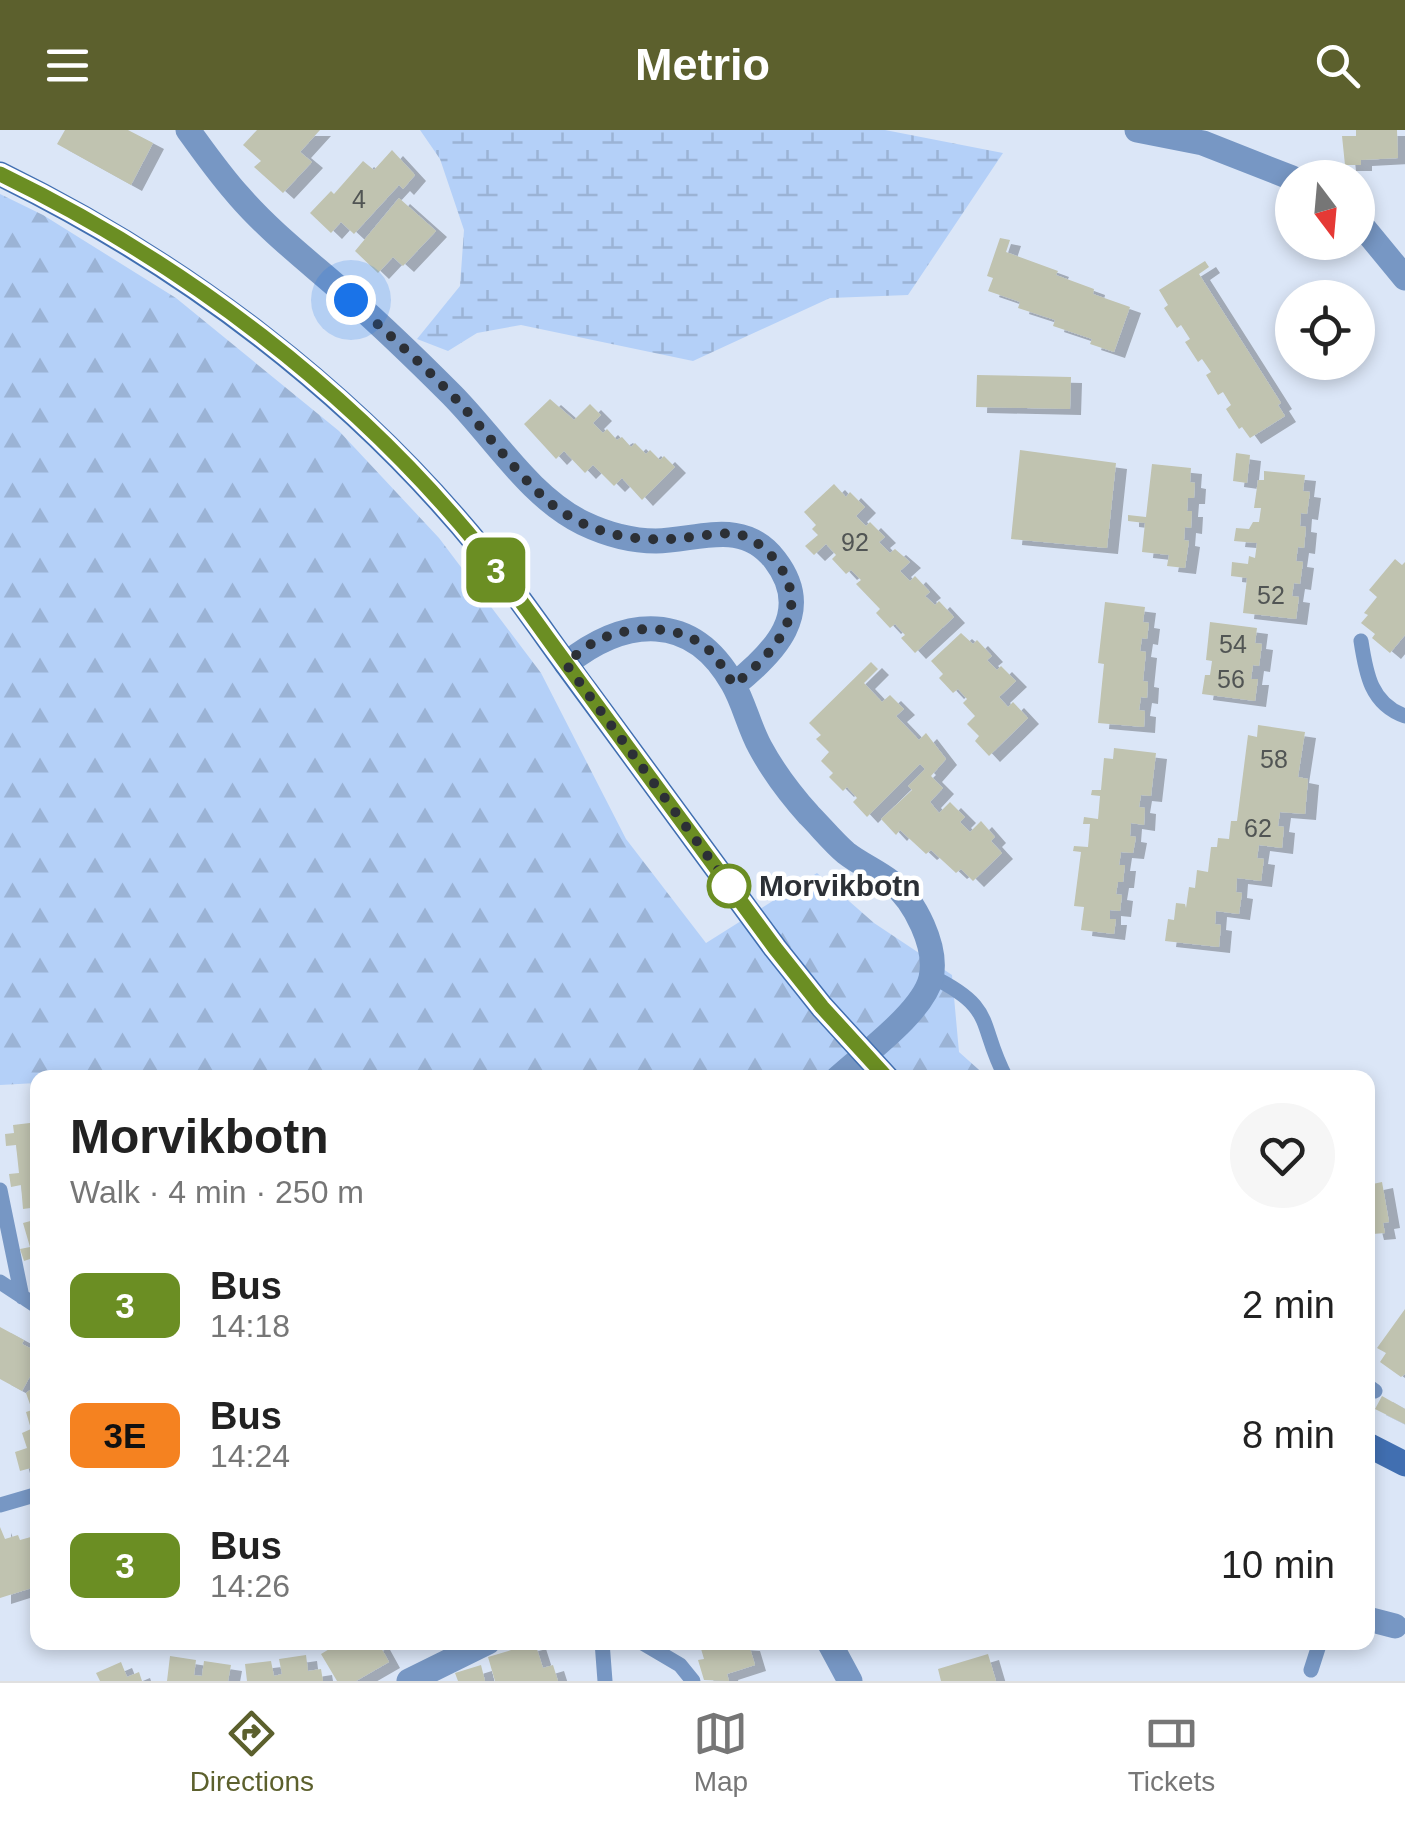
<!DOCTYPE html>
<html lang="en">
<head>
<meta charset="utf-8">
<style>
  body { margin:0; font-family:Arial,sans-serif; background:#f6f6f6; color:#222; height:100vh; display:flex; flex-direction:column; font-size:38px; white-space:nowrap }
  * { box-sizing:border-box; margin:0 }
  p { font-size:32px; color:#767676 }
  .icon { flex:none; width:55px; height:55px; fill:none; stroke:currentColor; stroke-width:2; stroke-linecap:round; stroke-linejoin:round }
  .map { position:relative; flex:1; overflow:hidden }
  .panel { position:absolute; left:30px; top:940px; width:1345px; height:580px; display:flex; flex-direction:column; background:#fff; border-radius:20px; box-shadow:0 5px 15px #0003 }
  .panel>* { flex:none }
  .badge { padding:0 20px; border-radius:15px; font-size:35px; line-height:65px }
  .needle { width:65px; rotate:164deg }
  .controls { position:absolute; left:1275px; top:30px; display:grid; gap:20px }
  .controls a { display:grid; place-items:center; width:100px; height:100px; border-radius:50%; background:#fff; box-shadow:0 5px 15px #0003; font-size:50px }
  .you { position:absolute; width:50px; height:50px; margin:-25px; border:8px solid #fff; border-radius:50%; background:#1a73e8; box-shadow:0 0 0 15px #1a73e833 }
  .map>.badge { position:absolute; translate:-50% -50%; box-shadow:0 0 0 5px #fff }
  .round { display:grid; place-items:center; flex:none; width:105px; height:105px; border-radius:52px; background:#f6f6f6 }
  .overview { display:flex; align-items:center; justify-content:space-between; height:170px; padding:0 40px }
  h1 { font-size:48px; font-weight:600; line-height:75px }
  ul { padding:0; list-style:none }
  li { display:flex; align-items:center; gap:30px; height:130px; padding:0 40px }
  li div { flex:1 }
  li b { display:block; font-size:38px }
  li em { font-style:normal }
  li .badge { min-width:110px; font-weight:700; text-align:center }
  header { display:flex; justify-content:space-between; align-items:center; height:130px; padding:0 40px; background:#5c602d; color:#fff; font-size:45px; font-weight:600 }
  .tabs { display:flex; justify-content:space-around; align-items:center; height:140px; border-top:2px solid #e0e0e0; background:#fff; font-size:28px; color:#767676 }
  .tabs a { display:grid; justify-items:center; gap:5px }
  .tabs .selected { color:#5c602d }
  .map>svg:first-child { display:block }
  .forest { fill:url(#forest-firs) }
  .wetland { fill:url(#wetland-marsh) }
  .building { fill:#c0c3b0; filter:url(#shadow) }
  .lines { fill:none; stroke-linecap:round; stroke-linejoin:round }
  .lane { stroke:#7797c4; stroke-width:15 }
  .street { stroke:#7797c4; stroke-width:25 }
  .secondary { stroke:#416fb1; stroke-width:25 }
  .line-casing { stroke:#fff; stroke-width:22 }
  .line { stroke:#6b8e23; stroke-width:15 }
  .walk { stroke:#2c3036; stroke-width:10; stroke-dasharray:0 18 }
  .stop-dot { fill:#fff; stroke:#6b8e23; stroke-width:5 }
  .labels { text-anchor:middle; stroke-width:9; stroke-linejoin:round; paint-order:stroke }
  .number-label { font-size:25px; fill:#515554 }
  .stop-label { font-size:30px; font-weight:bold; fill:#2c3036; stroke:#fff; text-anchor:start }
</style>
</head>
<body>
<header><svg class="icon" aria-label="menu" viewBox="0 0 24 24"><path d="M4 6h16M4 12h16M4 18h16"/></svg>Metrio<svg class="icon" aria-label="search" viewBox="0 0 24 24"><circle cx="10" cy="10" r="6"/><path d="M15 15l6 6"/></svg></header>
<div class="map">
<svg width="1405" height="1551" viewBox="0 0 1405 1551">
  <defs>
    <pattern id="forest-firs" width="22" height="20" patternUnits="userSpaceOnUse" patternTransform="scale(2.5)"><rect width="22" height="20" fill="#b4d0f8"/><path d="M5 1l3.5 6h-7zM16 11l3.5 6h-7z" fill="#9bb3d5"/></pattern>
    <pattern id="wetland-marsh" width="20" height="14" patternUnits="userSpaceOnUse" patternTransform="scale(2.5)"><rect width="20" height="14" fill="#b4d0f8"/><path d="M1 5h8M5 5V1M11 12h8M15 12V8" fill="none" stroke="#9bb3d5"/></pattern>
    <filter id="shadow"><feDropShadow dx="11" dy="6" stdDeviation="0" flood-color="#0004"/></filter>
  </defs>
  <rect width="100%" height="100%" fill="#dbe6f7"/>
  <path class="forest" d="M0,64L43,85L176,168L339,301L439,408L541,543L626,709L706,813L817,743L874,793L952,845L959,922L987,947L38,948L37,953L0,955Z"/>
  <path class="wetland" d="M420,0H885L1003,23L908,165L830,168L693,231L521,195L477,203L448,221L417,209L460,156L464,100L440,29Z"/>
  <path class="building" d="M65,0H128L153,13L131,55L57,14Z
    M257,0H320L300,22L312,32L283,63L254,37L261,31L243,15Z
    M1356,0H1397L1398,28L1361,30V35H1345L1342,6H1356Z
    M392,20L415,45L403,59L399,55L354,104L341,92L331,103L310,83L331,61L334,64L363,31L374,40Z
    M399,68L436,101L403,136L393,127L378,143L355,121Z
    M1000,108L1010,110L1006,122L1058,141L1056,145L1094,159L1093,164L1130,177L1114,222L1090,214L1092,209L1053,196L1055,190L1018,178L1020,172L988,161L993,148L987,146Z
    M1205,131L1209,137L1199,144L1281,273L1278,275L1285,286L1250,308L1242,297L1239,299L1226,279L1231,275L1223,262L1218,265L1206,245L1211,242L1202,229L1198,232L1185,212L1190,209L1181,195L1177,198L1164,178L1168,175L1159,160Z
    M977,245L1071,247L1070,279L976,277Z
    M550,269L574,290L590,274L601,285L593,293L603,303L607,299L617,310L622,307L631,317L635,313L646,324L650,320L660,330L664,326L675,337L642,370L622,348L614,356L593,335L585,343L564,321L556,329L524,294Z
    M1020,320L1116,333L1107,418L1011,409Z
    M1236,323L1250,325L1247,353L1233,351Z
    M1152,334L1191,338L1190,352L1195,353L1194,368H1188L1187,381H1192L1191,398L1185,397L1184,410L1189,411L1185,438L1167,436L1169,425L1142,422L1145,393L1128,391V385L1146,387Z
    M1264,341L1305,345L1303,361L1310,362L1307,384L1301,383L1300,396L1306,397L1304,418L1298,417L1296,431L1303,432L1300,454L1294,453L1292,466L1299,467L1296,489L1243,483L1247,448L1231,446L1232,432L1248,434L1249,426L1255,428L1257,413L1234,411L1236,398L1249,399L1253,392H1259L1261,378H1254L1258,350H1264Z
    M834,354L846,367L850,362L865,377L856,386L866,396L870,392L885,407L879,412L890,423L895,419L910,432L900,441L910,451L915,446L930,462L925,466L935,475L939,471L954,487L915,523L901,508L905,505L895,494L890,498L876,483L880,479L856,454L861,450L851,440L846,444L832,429L836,425L826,414L814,425L805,416L818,405L812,399L816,395L804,382Z
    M1395,429L1402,435L1405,432V505L1390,523L1372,508L1375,504L1361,493L1368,485L1364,483L1377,467L1369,460Z
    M1105,472L1145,477L1143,492L1149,493L1147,509L1142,508L1140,521L1146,522L1143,551L1148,552L1147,568L1141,567L1139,580L1145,581L1144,597L1098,593L1104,534L1098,533Z
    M1210,492L1257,498L1255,513L1262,514L1259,536L1253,535L1251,549H1258L1255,571L1202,564L1205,545H1210L1212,531L1206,530Z
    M961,503L973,514L977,510L992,526L987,530L997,540L1001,536L1016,551L999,567L1008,577L1013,572L1028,588L989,626L975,611L979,606L967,594L975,586L963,573L967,569L958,559L953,563L939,548L943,544L931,531Z
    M871,532L878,539L864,553L882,572L890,565L904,579L896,586L919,610L926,603L946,629L931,646L943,658L930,672L939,683L950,672L965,687L960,692L970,702L981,691L995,707L991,711L1002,723L973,751L961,739L956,743L931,720L926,724L900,700L896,705L881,689L912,660L908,656L925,639L920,634L867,687L853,672L857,668L847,657L843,661L829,647L833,643L821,631L829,622L816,609L821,605L809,593Z
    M1258,595L1305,602L1298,647L1308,649L1305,684L1280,682L1278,696L1284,697L1282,718L1259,715L1257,728L1264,729L1261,751L1237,748L1236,762L1242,763L1239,784L1216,781L1215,794L1221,795L1219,817L1165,811L1168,789L1174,790L1176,773L1185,774L1186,778L1189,757L1195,758L1197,740L1208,742L1211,717H1217L1218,708L1229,709L1231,691H1237L1248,605L1257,607Z
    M1114,618L1156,623L1151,666L1141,665L1139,677L1145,678L1144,695L1131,693L1130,706L1136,707L1133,723L1121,722L1119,735H1125L1123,752H1118L1116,764L1122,765L1120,781L1110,780V789H1116L1114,804L1081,800L1084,777L1074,776L1081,722L1073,721L1074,716L1088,717L1090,694H1083L1084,687L1098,689L1100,666L1091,665L1092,660H1101L1104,628L1113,629Z
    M38,992V1077L23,1079L21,1055L11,1057L9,1044L19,1043L16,1015L6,1016L5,1004L14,1003L13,995Z
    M1382,1052L1389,1092L1383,1093L1385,1103L1373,1104L1371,1096H1368V1055Z
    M38,1089V1139H36L33,1128L24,1131L20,1119L30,1117L23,1093Z
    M1405,1179V1244L1401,1247L1380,1232L1386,1223L1377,1218Z
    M0,1197L24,1210L22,1214L38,1222V1232L22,1261L0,1249Z
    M38,1254V1336L20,1341L15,1322L27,1318L22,1303L31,1299L26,1282L32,1280L26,1263Z
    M1382,1266L1405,1279V1294L1375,1279Z
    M0,1397L5,1409L18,1405L20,1410L38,1405V1456L0,1468Z
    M341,1512H362L365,1518L378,1512L389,1532L356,1551H337L321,1524Z
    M699,1512L749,1515L755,1535L727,1544L729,1551L704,1550L698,1530L704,1529Z
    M535,1513L543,1538L553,1535L558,1551H495L488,1527Z
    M988,1524L996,1551H941L938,1539Z
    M306,1525L308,1541L321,1539L323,1551H247L245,1534L271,1531L274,1546L282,1544L279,1529Z
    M170,1526L196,1530L194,1545L202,1546L204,1531L231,1535L228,1551H167Z
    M121,1532L127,1547L139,1542L142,1551H100L96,1543Z
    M481,1535L485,1551H458L455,1543Z"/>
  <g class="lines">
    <path class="lane" d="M1361,511C1366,544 1371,574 1405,586
      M931,846C998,879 977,893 1006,948
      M0,1060L22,1167
      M0,1152L38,1177
      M1368,1256L1375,1261
      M0,1375L38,1364
      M602,1512L605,1551
      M641,1512L680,1535L693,1551
      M1311,1540L1320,1512"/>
    <path class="street" d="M188,0C204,22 220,45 239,66C272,104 312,134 350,168C384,198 417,230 449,262C492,304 528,366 583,393C606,404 630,411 656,411C699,410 743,388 775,430C815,482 774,523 734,555
      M1137,0L1203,13L1292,48
      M1358,91L1405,148
      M566,534C625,487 692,481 733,554C744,573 749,597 760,617C773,641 790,664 809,685C821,697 833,712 846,723C860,734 877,741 891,752C915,771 938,817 931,848C923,882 864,924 838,948
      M1368,1489L1395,1496
      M829,1512L850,1551
      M409,1551L488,1512"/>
    <path class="secondary" d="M0,44C184,134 352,261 482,420C518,465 551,514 586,561C649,646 712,732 775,818L822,877L887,948
      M1368,1315L1405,1334"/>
  </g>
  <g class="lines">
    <defs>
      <path id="line" d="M0,44C184,133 353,261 482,420C512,457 539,497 568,536C637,630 705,724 775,818L822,877L887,948"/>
    </defs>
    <use href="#line" class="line-casing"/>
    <use href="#line" class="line"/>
    <path class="walk" d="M351,170C385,201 419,231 451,264C482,295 531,365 567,385C604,407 641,412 684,408C700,406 721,402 737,404C753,407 770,422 779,435C813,484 770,526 734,555C726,544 720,531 711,522C682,492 625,494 591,514C582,519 574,527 566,534L732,759L729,756"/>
  </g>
  <circle class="stop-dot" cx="729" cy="756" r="20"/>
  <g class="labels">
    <g class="number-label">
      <text x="359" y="78">4</text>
      <text x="855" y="421">92</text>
      <text x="1271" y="474">52</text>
      <text x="1233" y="523">54</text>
      <text x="1231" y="558">56</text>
      <text x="1274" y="638">58</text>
      <text x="1258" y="707">62</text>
    </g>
    <g class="stop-label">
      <text x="759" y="766">Morvikbotn</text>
    </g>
  </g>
</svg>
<div class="controls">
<a><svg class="needle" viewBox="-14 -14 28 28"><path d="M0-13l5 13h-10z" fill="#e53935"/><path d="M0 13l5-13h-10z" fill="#767676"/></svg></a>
<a><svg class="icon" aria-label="locate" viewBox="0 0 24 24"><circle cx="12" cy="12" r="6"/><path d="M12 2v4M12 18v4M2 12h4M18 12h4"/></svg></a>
</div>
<div class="you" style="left:351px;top:170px"></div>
<b class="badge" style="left:496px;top:440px;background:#6b8e23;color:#fff">3</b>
<section class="panel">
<div class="overview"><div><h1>Morvikbotn</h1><p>Walk · 4 min · 250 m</p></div><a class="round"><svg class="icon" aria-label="heart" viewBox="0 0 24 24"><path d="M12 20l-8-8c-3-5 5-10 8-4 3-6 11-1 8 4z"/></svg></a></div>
<ul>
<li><span class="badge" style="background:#6b8e23;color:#fff">3</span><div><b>Bus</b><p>14:18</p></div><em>2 min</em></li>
<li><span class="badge" style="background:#f58220;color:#111">3E</span><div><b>Bus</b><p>14:24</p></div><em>8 min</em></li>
<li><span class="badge" style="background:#6b8e23;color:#fff">3</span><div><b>Bus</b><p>14:26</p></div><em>10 min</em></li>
</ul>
</section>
</div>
<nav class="tabs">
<a class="selected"><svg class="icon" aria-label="directions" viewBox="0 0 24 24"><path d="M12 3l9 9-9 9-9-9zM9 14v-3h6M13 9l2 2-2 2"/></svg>Directions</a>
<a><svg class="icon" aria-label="map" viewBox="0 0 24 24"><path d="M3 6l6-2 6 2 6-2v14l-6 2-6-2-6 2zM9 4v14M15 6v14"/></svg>Map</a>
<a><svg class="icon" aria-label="tickets" viewBox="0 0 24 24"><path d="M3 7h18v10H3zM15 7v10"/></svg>Tickets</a>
</nav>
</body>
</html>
